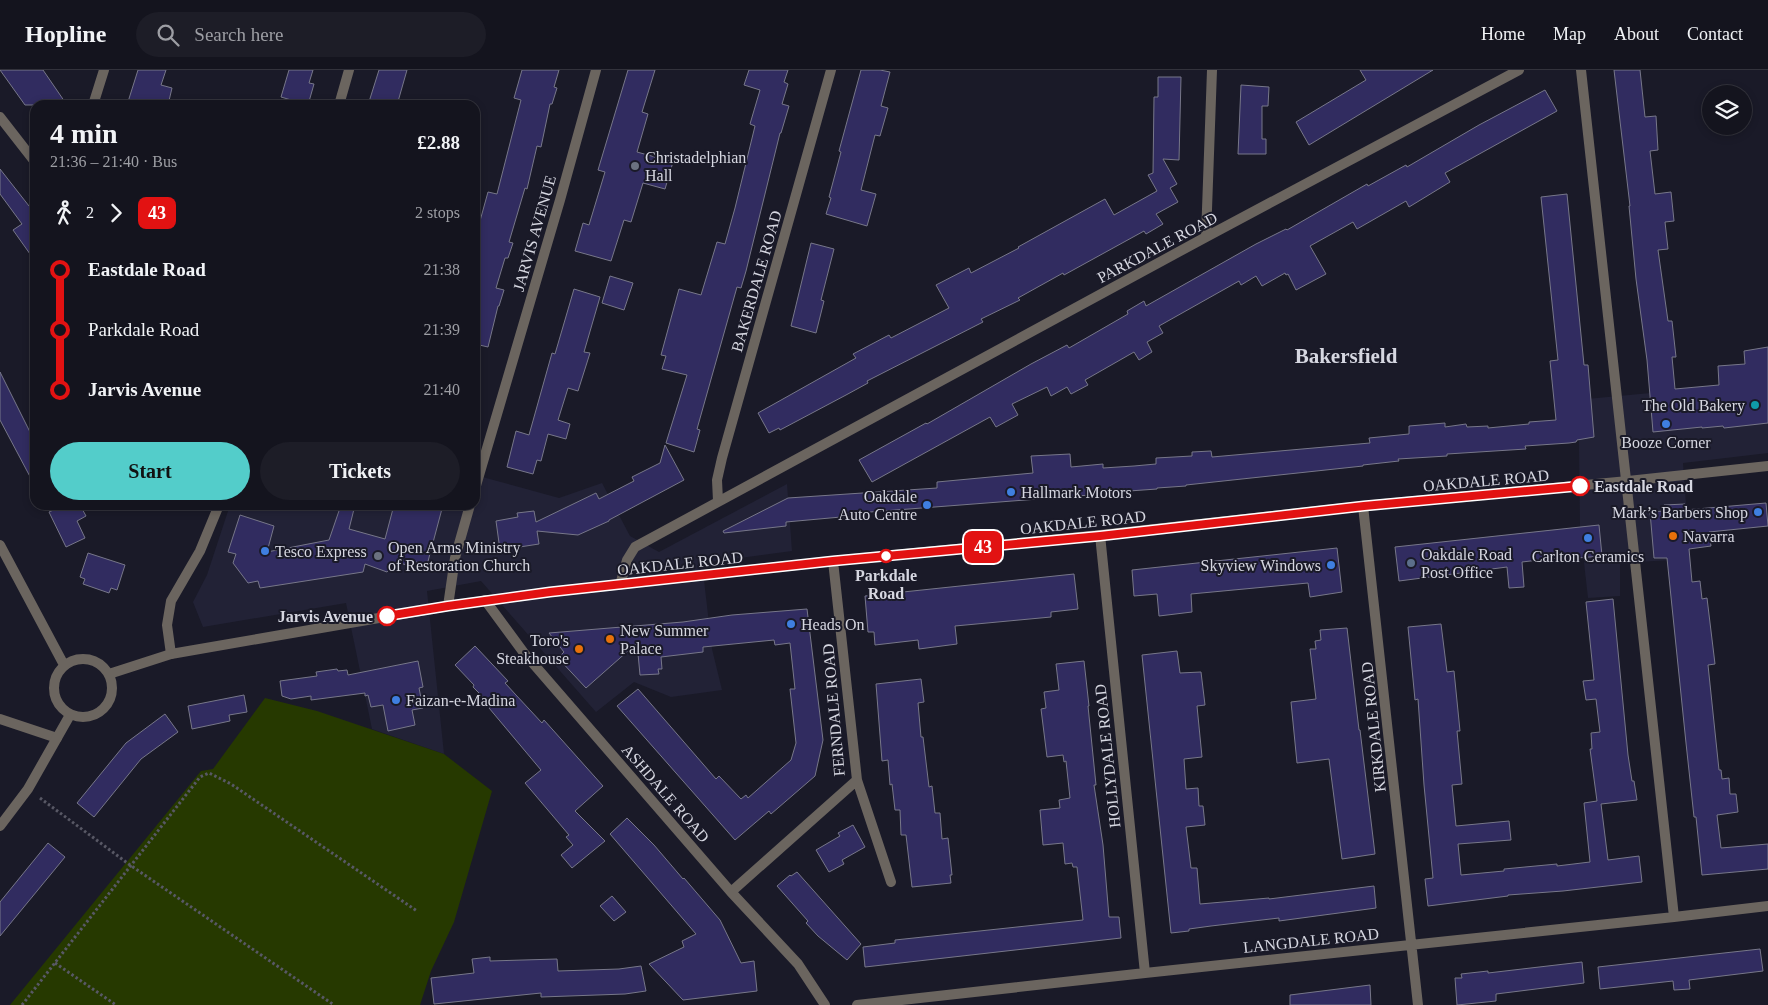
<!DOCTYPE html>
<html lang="en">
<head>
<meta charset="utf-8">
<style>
  body { margin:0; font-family:Georgia,serif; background:#1d1d27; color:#f1f3f6; height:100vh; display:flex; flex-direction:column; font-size:19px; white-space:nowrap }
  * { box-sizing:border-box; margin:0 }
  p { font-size:16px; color:#9d9ea4 }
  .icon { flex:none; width:28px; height:28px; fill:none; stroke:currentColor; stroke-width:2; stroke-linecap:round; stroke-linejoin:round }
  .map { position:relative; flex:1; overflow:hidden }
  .drawer { position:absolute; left:30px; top:30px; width:450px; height:410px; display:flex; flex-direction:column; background:#14141e; border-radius:15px; box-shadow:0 2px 8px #0003,0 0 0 1px #33333c }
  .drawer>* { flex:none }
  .badge { padding:0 10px; border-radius:8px; font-size:18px; line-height:32px }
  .tools { position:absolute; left:1702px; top:15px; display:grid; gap:10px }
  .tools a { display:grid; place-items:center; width:50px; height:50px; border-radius:50%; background:#14141e; box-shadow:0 2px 8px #0003,0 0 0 1px #33333c; font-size:25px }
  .map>.badge { position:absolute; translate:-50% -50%; box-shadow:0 0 0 2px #fff }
  .legs { display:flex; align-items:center; gap:8px; height:55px; padding:0 20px; font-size:16px }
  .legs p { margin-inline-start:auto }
  .overview { display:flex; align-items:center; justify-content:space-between; height:85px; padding:0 20px }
  h1 { font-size:28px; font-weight:700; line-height:38px }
  .button { display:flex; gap:10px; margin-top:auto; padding:10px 20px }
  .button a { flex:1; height:58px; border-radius:30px; background:#53cdca; color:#111; font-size:20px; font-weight:700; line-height:58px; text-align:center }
  .button a+a { background:#1d1d27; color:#f1f3f6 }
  ul { padding:0 20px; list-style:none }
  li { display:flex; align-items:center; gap:18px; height:60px; font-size:19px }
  li i { display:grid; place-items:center; width:8px; height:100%; margin:0 6px; background:currentColor }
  li i::after { content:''; width:12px; height:12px; margin:-6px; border:4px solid; border-radius:50%; background:#14141e }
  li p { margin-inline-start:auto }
  li:first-child i { background:linear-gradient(#0000 50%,currentColor 0) }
  li:last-child i { background:linear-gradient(currentColor 50%,#0000 0) }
  header { display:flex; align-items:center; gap:30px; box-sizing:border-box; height:70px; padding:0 25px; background:#14141e; border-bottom:1px solid #33333c }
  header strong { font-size:24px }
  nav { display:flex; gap:28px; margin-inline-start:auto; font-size:18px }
  .search { width:350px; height:45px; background:#1d1d27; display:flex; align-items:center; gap:12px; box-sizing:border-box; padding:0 18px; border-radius:28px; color:#9d9ea4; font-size:19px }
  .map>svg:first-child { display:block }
  .built { fill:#222236 }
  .green { fill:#263900 }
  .building { fill:#312c60; stroke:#777789 }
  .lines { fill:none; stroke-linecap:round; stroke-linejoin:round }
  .path { stroke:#585865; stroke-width:3; stroke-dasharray:2.5 2.5; stroke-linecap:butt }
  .minor { stroke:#6b655f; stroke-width:10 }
  .tertiary { stroke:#6b655f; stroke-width:10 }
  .line-1-casing { stroke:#fff; stroke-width:11 }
  .line-1 { stroke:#e21212; stroke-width:8 }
  .worship-dot { fill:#6b7280; stroke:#1a1a28; stroke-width:2 }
  .culture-dot { fill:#0f9aa8; stroke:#1a1a28; stroke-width:2 }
  .shop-dot { fill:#3f7fe0; stroke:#1a1a28; stroke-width:2 }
  .stop-1-dot { fill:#fff; stroke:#e21212; stroke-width:2.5 }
  .food-dot { fill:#e8710a; stroke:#1a1a28; stroke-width:2 }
  .service-dot { fill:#5c6f8a; stroke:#1a1a28; stroke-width:2 }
  .labels { text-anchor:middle; stroke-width:4; stroke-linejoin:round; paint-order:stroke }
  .poi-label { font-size:16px; fill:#d6d7e1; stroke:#1a1a28; text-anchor:start }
  .street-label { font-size:16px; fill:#d6d7e1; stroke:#1a1a28 }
  .stop-label { font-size:16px; font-weight:bold; fill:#d6d7e1; stroke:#1a1a28; text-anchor:start }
  .district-label { font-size:21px; font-weight:bold; fill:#d6d7e1; stroke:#1a1a28 }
</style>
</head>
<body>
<header>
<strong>Hopline</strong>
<div class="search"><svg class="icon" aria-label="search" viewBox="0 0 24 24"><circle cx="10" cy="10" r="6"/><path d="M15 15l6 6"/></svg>Search here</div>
<nav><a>Home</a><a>Map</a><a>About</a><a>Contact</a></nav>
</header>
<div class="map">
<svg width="1768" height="935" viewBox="0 0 1768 935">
  <rect width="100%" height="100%" fill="#1a1a28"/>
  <path class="built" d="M1768,312V383L1683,393L1690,489L1620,493V526L1588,528L1580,457L1579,369L1576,330Z
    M475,405L559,428L602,413L630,466L659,482L787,414L792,481L702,493L712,579L722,620L671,627L634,612L596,642L481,511L427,521L444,684L372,659L346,533L203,557L193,532L207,505L230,435H475Z"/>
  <path class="green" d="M265,628L317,641L444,684L492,721L454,852L431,901L420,935H10L201,701L213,699Z"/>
  <path class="building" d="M0,0H43L67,35H25Z
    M138,0H166L161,15L172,18L168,35H127Z
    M289,0H313L309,13L314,14L308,35L281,27Z
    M379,0H407L397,35H368Z
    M522,0H559L554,17L557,18L552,34H550L541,77L537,76L527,119L525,118L509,172L513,173L508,188H505L496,218L504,220L499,236H498L488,277L475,274V169L488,122L497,124L521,30L514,28Z
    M628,0H655L642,42L648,44L637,82L673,92L665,119L643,113L631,152L624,150L611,191L575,181L583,153L589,155L605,102L598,100Z
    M749,0H788L784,12L788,14L782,34L789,36L781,63H780L746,201L741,218L737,217L697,359L700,360L694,382L666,373L687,305L662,299L666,286L661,285L679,219L701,225L717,172L725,174L735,138L755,56L750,54L760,20L744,15Z
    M861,0H880L890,2L881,36L888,38L880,66L875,65L861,120L876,124L867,156L826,144L831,128L829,127L841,82L839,81Z
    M1360,0H1433L1309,75L1296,52L1366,10Z
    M1614,0H1640L1645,47L1656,46L1658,80L1650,81L1655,124L1671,122L1674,151L1665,152L1668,179L1658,180L1668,251H1672L1676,287H1672L1675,319L1719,315L1718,296L1745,294L1744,281L1768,277V353L1724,358L1723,356L1702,358V357L1653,362L1647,290L1636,209L1629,136H1630Z
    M1158,7H1181L1179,90L1163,89L1177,114L1170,118L1178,132L1156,144L1163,154L1146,164L1144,161L1064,205L1063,203L1018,228L1020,230L981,249L983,252L867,311L868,313L846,325L780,360L779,358L769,363L758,343L856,288L853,284L889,265L891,268L949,238L936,215L969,198L971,203L1019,178L1018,177L1105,129L1114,145L1157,121L1148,105L1153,103L1154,27H1158Z
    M1241,15L1269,17L1268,36H1262V69H1266V84H1238Z
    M1545,20L1557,41L1445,103L1450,112L1409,137L1406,131L1357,159L1353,152L1310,176L1326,204L1296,220L1288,204L1286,205L1285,203L1262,216L1256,206L1241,215L1239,211L1159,256L1163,263L1147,272L1152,282L1139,290L1134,282L1085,310L1088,315L1071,324L1067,317L1051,326L1047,317L1012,334L1018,345L996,357L990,347L872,412L859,390L926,353L927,354L1031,294L1067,275L1069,278L1128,244L1127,241L1144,231L1146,236L1256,174L1286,159L1287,160L1367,114L1368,116L1406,95L1407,97L1479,55Z
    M0,99L29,136L35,131V191L13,160L22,154L0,124Z
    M1567,124L1584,295H1588L1594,367L1577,370L1576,372L1569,373L1525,376L1526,379L1447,384V386L1398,389L1399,391L1363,395V396L1186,415V416L1157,418V419L1129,421V422L870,442V446L841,447L786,452V456L724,463L723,461L788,428L937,418V412L1033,403L1031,386L1070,384L1071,397L1103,394V398L1134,396L1156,394V388L1192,386V382L1211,381L1212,387L1370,373L1369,368L1409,364V356L1445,353V357L1466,354L1467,357L1488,356V358L1529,354V352L1556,350L1550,291L1558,290L1541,127Z
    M811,173L834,179L821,230L824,231L816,263L791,256Z
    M610,206L633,213L624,240L602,233Z
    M574,219L600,227L584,282L590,283L578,321L568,318L558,350L570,354L566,369L548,364L541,391L537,390L533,404L507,397L516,361L529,365L552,283L555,284Z
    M0,302L35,372V416L0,350Z
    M665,375L684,410L609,450V451L578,465L537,461L539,474L500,480L496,451L518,447L517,443L534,441L536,452L596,423L599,429L634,411L632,407L660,393Z
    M1766,433L1768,456L1709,462L1711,476L1689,479L1692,512L1700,511L1702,529L1707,528L1715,594L1708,595L1719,700H1721L1722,709L1729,708L1730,724H1736L1738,742L1717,745L1721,778L1768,774V799L1702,805L1696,747H1694L1686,673L1667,488H1654L1650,442L1664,441V435L1685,434V440Z
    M65,435H80L86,446L77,451L85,468L66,477L49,442Z
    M341,435H355L349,459L385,469L394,435H443L427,495L416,492L414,497L396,492L387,502L365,494L363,502L260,518L258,511L248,513L233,493L236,484L228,482L240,445L274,456L267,482L329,470Z
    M1599,455L1602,486L1565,489V487L1522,492L1524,517L1509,518L1507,497L1399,511L1395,477Z
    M1337,478L1342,522L1310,527L1308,513L1191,524L1192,542L1159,546L1157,524L1134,526L1132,500Z
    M88,483L125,495L117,520L111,518L109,523L83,514L85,509L80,507Z
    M1074,504L1078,539L1051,542V547L955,556L957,574L919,579L918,570L875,575L874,562H868L865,526Z
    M1613,529L1628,685L1632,711H1634L1637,730L1601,734L1608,790L1639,786L1642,812L1563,821L1508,825V826L1428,836L1425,809L1433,808L1424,715L1418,629L1415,630L1408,557L1441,554L1447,602L1454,601L1460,661H1457L1462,714L1452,715L1456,756L1509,751L1511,770L1458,774L1461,805L1504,801V799L1557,794V796L1590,792L1584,733L1597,731L1590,679H1592L1591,663L1600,662L1596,629L1586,630L1583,611L1594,610L1586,532Z
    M807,539L823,670L815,706L771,744L769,741L735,770L617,636L638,619L716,709L719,706L741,729L746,725L748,728L791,690L796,673L790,619H795L790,573L775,575L774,570L703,577V582L661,587L662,599H658L659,604L640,605L637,573L586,618L558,588L564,582L549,563L683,552L732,545Z
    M1347,558L1359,660H1360L1375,784L1342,789L1329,689L1297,693L1291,632L1316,629L1310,579H1316L1315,571L1321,570L1320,560Z
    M475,576L508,611L505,613L516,625L542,653L544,650L603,716L575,741L605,771L572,798L561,785L573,775L566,767L569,765L525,713L541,700L489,638L492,636L473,617L474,615L455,595Z
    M1177,581L1180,603L1201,602L1205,635L1197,636L1202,687L1184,689L1186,719L1198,718L1199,736H1203L1205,755L1186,757L1191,798H1197L1200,834L1269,828V829L1374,816L1376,838L1279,851V848L1211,856L1189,859V861L1171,863L1142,585Z
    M418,591L423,617L419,618L423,638L412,640L415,655L388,661L383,635L371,637L368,625L365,626V623L311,630V626L291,629L282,626L280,611L317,606L316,602L337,599L338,601L347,600L348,605Z
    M1084,591L1089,636H1088L1096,715H1094L1103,775L1109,847H1119L1121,868L865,897L863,877L895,873V870L1083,850L1077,797H1073L1072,793L1065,794L1063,773L1043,775L1040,740L1060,738L1059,730L1070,728L1066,691L1064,692L1063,685L1047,687L1041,639L1046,638L1044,622L1059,620L1056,594Z
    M921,609L924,632L918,633L921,667H923L929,717L932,716L935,743H940L942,769L948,768L952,805H950L951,813L912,817L906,765H901L900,740H895L892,714L890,715L888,690L882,691L876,614Z
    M244,625L247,642L229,645L230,651L192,659L188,636Z
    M165,644L178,662L141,689L94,747L77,733L126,673Z
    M627,748L654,775L683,809L684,808L720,850L741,893L754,891L757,921L683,930L649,894L684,877L682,871L696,864L610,764Z
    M853,755L865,777L842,790L844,794L829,802L816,780L840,766L838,763Z
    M48,773L65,787L0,866V832Z
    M797,802L861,874L847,890L818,866L806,853L808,851L777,816L790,805L791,806Z
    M612,826L626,842L614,851L600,836Z
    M1760,879L1763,901L1689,910L1690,919L1674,920L1673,911L1600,919L1598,897Z
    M490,887V891L557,889L558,901L619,899L641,896L646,921L625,924L541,927V923L434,934L431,908L474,903L472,889Z
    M1582,892L1584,913L1496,924V931L1457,935L1455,908H1462L1461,904L1488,901V903Z
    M1370,915L1371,935H1290V925Z"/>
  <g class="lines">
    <path class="path" d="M40,728L130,795L334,935
      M55,893L116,935
      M22,935L200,707L209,703L231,714L417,841"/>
    <path class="minor" d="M1581,0L1674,847
      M93,35L104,0
      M339,35L349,0
      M0,47L35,92
      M1206,167L1212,0
      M475,419L560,130L596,0
      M718,431L717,410L722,388L831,0
      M1363,436L1418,935
      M1100,465L1145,903
      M620,515L627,490L635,477L1206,167L1519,0
      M485,530L524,583L731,822L798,894L825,935
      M448,536L455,488L470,435
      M171,584L167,555L171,531L200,481L219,435
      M0,649L57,668
      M857,710L891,812
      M731,822L857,710L833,491
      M857,935L1145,903L1674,847L1768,836"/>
    <path class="tertiary" d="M0,475L64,595
      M54 618a29 29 0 1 1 58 0a29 29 0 1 1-58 0Z
      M109,604L171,584L448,536L550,522L833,491L1100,465L1363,436L1628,411L1768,396
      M0,756L28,719L70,645"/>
  </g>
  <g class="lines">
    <defs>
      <path id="line-1" d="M387,546L448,536L550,522L833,491L1100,466L1364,436L1580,416"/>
    </defs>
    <use href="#line-1" class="line-1-casing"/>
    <use href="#line-1" class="line-1"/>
  </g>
  <g class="worship-dot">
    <circle cx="635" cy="96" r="5"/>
    <circle cx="378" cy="486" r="5"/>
  </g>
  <circle class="culture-dot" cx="1755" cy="335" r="5"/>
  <g class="shop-dot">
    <circle cx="1666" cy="354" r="5"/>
    <circle cx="1011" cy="422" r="5"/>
    <circle cx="927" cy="435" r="5"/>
    <circle cx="1758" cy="442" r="5"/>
    <circle cx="1588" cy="468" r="5"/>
    <circle cx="265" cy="481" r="5"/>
    <circle cx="1331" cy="495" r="5"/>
    <circle cx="791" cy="554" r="5"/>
    <circle cx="396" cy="630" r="5"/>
  </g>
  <g class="stop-1-dot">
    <circle cx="1580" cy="416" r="9"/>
    <circle cx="886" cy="486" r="6"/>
    <circle cx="387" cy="546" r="9"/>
  </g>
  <g class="food-dot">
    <circle cx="1673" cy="466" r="5"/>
    <circle cx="610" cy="569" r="5"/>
    <circle cx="579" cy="579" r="5"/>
  </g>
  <circle class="service-dot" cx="1411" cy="493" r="5"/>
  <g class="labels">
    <g class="poi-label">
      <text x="645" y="93">Christadelphian<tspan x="645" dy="18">Hall</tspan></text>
      <text x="1745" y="341" text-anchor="end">The Old Bakery</text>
      <text x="1666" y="378" text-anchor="middle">Booze Corner</text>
      <text x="1021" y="428">Hallmark Motors</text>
      <text x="917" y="432" text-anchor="end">Oakdale<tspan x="917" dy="18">Auto Centre</tspan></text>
      <text x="1748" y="448" text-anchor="end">Mark’s Barbers Shop</text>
      <text x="1683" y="472">Navarra</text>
      <text x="388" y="483">Open Arms Ministry<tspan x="388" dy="18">of Restoration Church</tspan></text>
      <text x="275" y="487">Tesco Express</text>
      <text x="1421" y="490">Oakdale Road<tspan x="1421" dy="18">Post Office</tspan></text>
      <text x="1588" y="492" text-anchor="middle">Carlton Ceramics</text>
      <text x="1321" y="501" text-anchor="end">Skyview Windows</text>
      <text x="801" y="560">Heads On</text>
      <text x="620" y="566">New Summer<tspan x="620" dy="18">Palace</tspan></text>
      <text x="569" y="576" text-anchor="end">Toro's<tspan x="569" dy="18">Steakhouse</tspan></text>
      <text x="406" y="636">Faizan-e-Madina</text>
    </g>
    <g class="street-label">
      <text transform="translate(534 163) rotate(-74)" y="6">JARVIS AVENUE</text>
      <text transform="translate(1157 177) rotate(-28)" y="6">PARKDALE ROAD</text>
      <text transform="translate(756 211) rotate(-74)" y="6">BAKERDALE ROAD</text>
      <text transform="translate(1486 410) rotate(-5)" y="6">OAKDALE ROAD</text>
      <text transform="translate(1083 452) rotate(-6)" y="6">OAKDALE ROAD</text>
      <text transform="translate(680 493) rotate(-6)" y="6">OAKDALE ROAD</text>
      <text transform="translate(833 640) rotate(-95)" y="6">FERNDALE ROAD</text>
      <text transform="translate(1373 657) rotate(-96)" y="6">KIRKDALE ROAD</text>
      <text transform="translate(1107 686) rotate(-96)" y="6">HOLLYDALE ROAD</text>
      <text transform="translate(666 723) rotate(49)" y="6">ASHDALE ROAD</text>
      <text transform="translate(1311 870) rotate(-6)" y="6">LANGDALE ROAD</text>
    </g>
    <g class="stop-label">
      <text x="1594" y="422">Eastdale Road</text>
      <text x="886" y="511" text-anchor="middle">Parkdale<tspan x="886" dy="18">Road</tspan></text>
      <text x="373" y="552" text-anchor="end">Jarvis Avenue</text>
    </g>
    <g class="district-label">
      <text x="1346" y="293">Bakersfield</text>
    </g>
  </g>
</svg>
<div class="tools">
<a><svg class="icon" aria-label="layers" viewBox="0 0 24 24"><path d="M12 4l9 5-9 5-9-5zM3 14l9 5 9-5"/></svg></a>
</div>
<b class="badge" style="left:983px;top:477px;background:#e21212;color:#fff">43</b>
<section class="drawer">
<div class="overview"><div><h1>4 min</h1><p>21:36 – 21:40 · Bus</p></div><b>£2.88</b></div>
<div class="legs"><svg class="icon" aria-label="walk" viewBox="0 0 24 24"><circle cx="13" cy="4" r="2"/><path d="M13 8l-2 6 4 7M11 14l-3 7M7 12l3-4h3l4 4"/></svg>2<svg class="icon" aria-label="forward" viewBox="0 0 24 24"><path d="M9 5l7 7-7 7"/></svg><b class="badge" style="background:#e21212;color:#fff">43</b><p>2 stops</p></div>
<ul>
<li><i style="color:#e21212"></i><b>Eastdale Road</b><p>21:38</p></li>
<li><i style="color:#e21212"></i><span>Parkdale Road</span><p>21:39</p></li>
<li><i style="color:#e21212"></i><b>Jarvis Avenue</b><p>21:40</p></li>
</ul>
<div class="button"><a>Start</a><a>Tickets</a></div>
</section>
</div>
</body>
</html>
